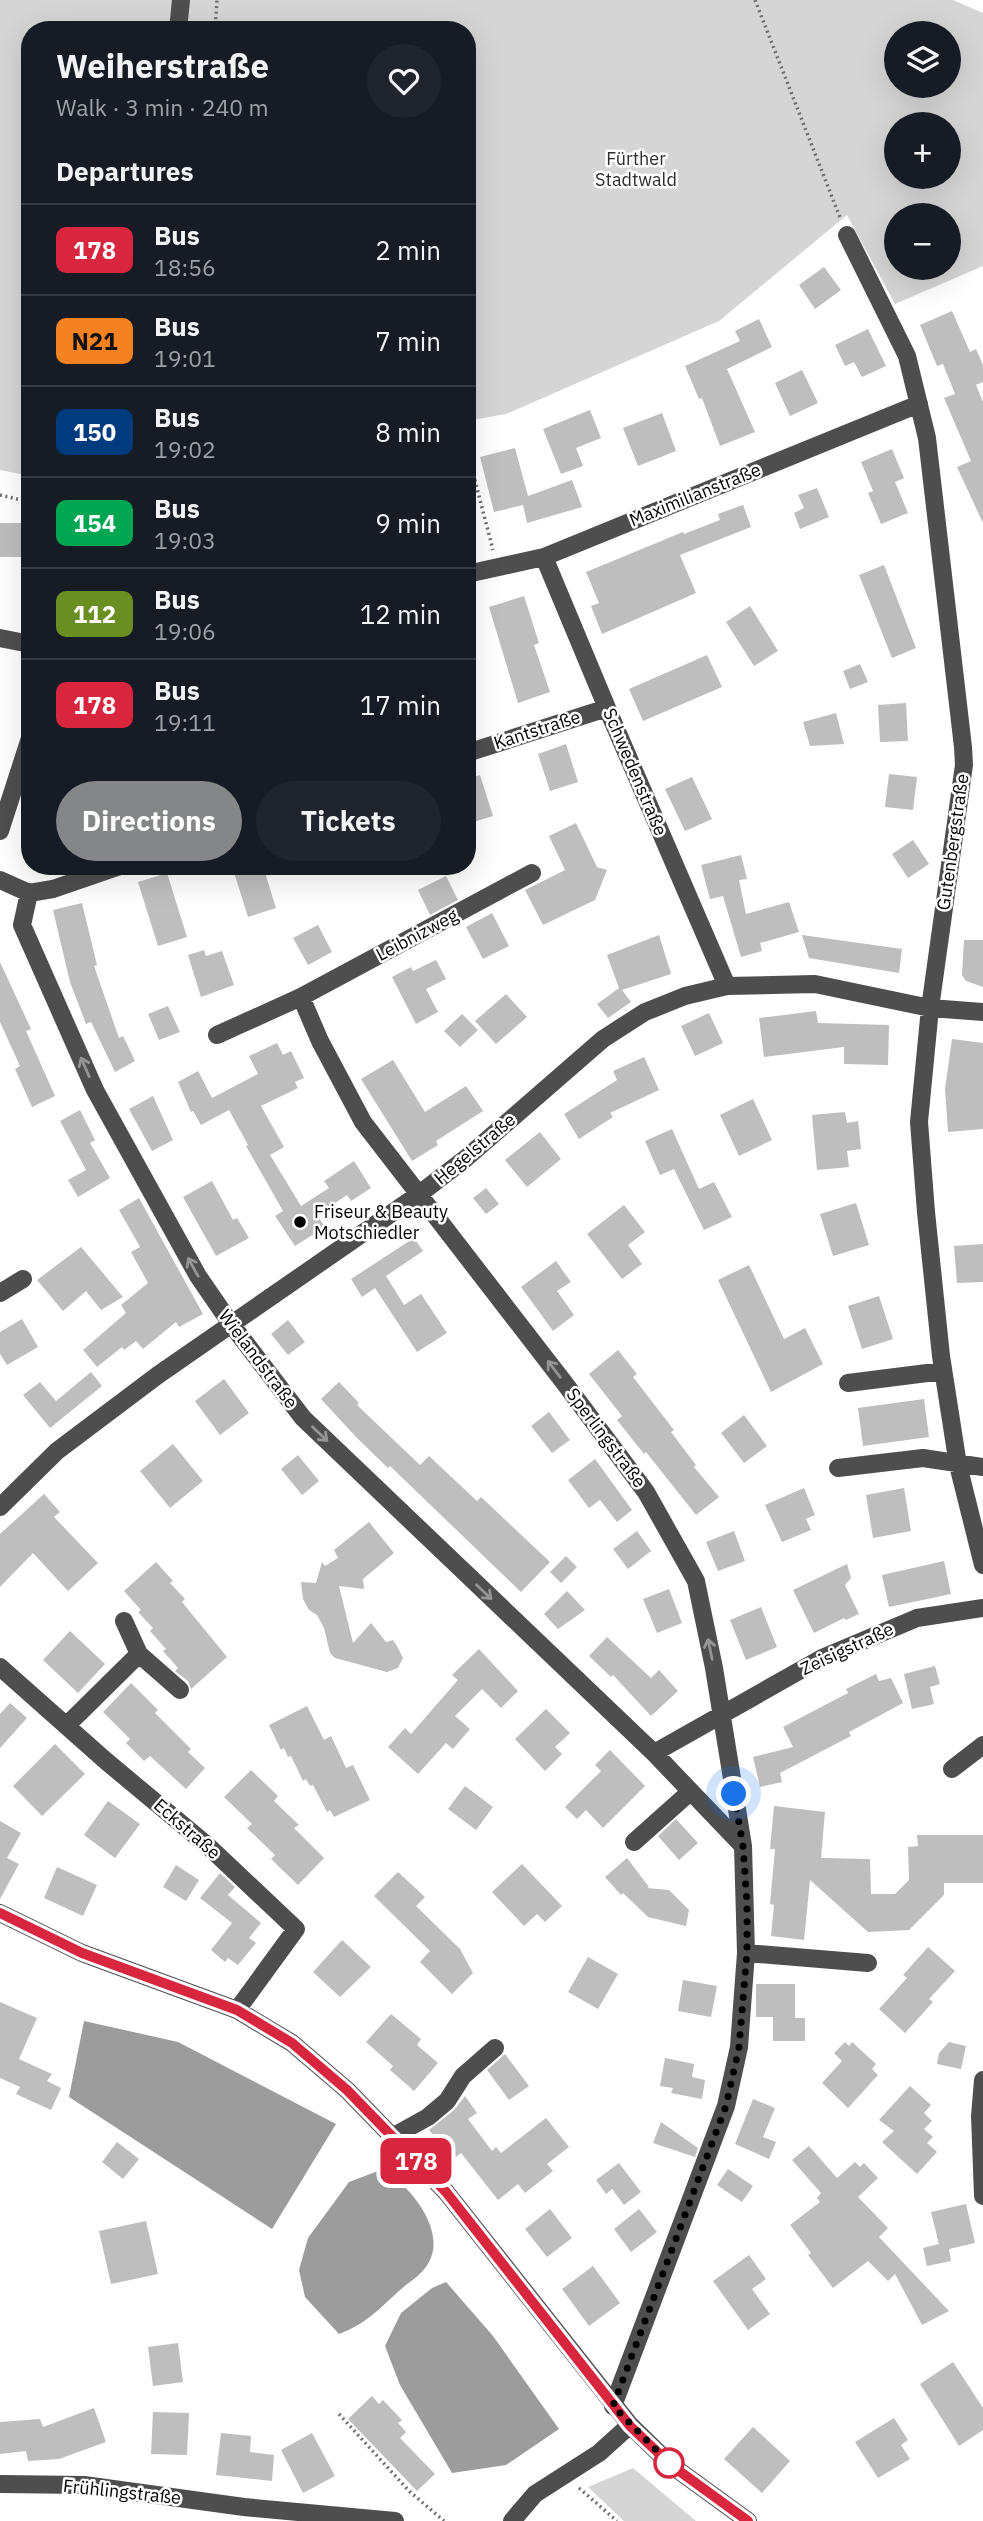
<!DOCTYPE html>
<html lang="en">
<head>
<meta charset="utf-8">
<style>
  body { margin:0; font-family:"IBM Plex Sans",sans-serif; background:#20242c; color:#f1f3f6; height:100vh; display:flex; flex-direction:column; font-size:26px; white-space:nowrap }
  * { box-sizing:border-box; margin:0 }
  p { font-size:23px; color:#9ea1a6 }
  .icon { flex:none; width:38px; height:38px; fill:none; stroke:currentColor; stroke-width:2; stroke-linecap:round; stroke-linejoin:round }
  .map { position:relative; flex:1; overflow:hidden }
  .side { position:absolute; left:21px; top:21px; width:455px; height:854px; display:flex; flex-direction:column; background:#171b24; border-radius:28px; box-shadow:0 7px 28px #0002 }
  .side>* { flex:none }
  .badge { padding:0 14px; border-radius:10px; font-size:24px; line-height:46px }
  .buttons { position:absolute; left:884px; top:21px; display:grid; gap:14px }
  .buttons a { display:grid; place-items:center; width:77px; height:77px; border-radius:50%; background:#171b24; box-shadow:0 7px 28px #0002; font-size:35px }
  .you { position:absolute; width:35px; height:35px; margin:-18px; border:5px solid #fff; border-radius:50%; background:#1a73e8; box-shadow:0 0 0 10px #1a73e833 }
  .map>.badge { position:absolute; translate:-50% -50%; box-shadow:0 0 0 4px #fff }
  h2 { padding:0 35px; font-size:26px; line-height:63px }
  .round { display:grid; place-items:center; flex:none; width:74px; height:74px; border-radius:37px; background:#20242c }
  .overview { display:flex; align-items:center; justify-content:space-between; height:119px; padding:0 35px }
  h1 { font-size:33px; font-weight:700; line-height:52px }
  .button { display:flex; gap:14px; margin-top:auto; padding:14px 35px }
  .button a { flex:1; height:80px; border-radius:42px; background:#858687; color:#fff; font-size:28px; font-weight:700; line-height:80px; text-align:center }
  .button a+a { background:#20242c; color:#f1f3f6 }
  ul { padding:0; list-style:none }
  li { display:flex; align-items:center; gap:21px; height:91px; padding:0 35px; border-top:2px solid #363941 }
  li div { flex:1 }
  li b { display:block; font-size:26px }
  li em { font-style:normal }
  li .badge { min-width:77px; font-weight:700; text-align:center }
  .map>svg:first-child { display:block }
  .green { fill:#d5d5d5; fill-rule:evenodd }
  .water { fill:#9c9c9c }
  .building { fill:#bebebe }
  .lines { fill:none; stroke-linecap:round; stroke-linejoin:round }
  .path { stroke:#707070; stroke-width:3.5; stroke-dasharray:2 3.5; stroke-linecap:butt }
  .minor { stroke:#4e4e4e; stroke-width:18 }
  .oneway { stroke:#959595 }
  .line-casing { stroke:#fff; stroke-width:16 }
  .line { stroke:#d7263d; stroke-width:10 }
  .walk { stroke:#000; stroke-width:7; stroke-dasharray:0 12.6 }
  .poi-dot { fill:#000; stroke:#fff; stroke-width:2.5 }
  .stop-dot { fill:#fff; stroke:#d7263d; stroke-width:3.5 }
  .labels { text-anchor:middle; stroke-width:5; stroke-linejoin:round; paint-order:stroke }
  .park-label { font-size:18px; fill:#2c2c2c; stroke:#fff }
  .street-label { font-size:18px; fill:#000; stroke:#fff }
  .poi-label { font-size:18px; fill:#000; stroke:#fff; text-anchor:start }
</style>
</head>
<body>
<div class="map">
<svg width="983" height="2521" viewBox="0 0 983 2521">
  <rect width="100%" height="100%" fill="#fff"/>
  <path class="green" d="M0,0H953L983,13V266L895,304L847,215L719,321L506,414L467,421V30H30V476L0,470ZM896,33H948V86H896ZM896,124H948V177H896ZM896,215H948V268H896Z
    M633,2468L696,2521H624L588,2487Z"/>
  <path class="water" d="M84,2021L178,2042L336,2124L272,2229L69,2097Z
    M378,2171C384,2174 392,2176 397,2180C418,2197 443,2233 430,2260C423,2275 411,2280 400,2290C379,2309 366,2324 339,2334L305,2297L299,2270L308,2238L349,2182Z
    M446,2282L493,2336L559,2429L506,2465L452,2473L400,2385L385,2346L401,2313L432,2288Z"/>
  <path class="building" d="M824,267L841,290L815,309L799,285Z
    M952,311L970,352L976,349L983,365V382L976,385L983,402V523L957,467L971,461L944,398L955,394L943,364L937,366L920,325Z
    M759,319L772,347L727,369L755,432L720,446L702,398L699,399L685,366L740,341L735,331Z
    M868,329L886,366L862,377L854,362L845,366L835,345Z
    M802,370L818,403L790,416L775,383Z
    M590,410L601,438L576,448L583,466L561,474L543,429Z
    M662,413L676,451L638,466L623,428Z
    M515,448L528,496L572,480L582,507L527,523L523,505L494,512L480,457Z
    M892,449L904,478L895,482L908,513L881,524L868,493L873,491L861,462Z
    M817,488L829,517L800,529L794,513L804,508L798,495Z
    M743,505L751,527L680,555L696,593L602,634L591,606L599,603L586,572L683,532L684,534L720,520L718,514Z
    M0,523H30V557H0Z
    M884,565L916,648L892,658L859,575Z
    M524,596L539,643L534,645L550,692L518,703L489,607Z
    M750,606L778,651L754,666L726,622Z
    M707,655L722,687L643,721L629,689Z
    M860,664L868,682L850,689L843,671Z
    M906,703L908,741L880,742L878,705Z
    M836,713L844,744L810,746L803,722Z
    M566,744L578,782L550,791L538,754Z
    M889,774L917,777L913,810L885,807Z
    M480,775L493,816L467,824V779Z
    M692,777L712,819L685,831L665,789Z
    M576,823L597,867L607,870L595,900L543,925L525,890L565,870L549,836Z
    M913,840L929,864L908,878L892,854Z
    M741,855L747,879L739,880L746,914L789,902L799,932L760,943L762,951L741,957L723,896L710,899L701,865Z
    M232,866H263L276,908L248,917Z
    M167,873L187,937L158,946L138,882Z
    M446,876L458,900L430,915L418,890Z
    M82,903L97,965L94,966L119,1038L123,1036L135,1061L115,1072L91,1022L86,1024L70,982L53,910Z
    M492,913L509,946L483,959L466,927Z
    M318,925L332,952L308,965L293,938Z
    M659,935L671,974L622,990L631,1002L608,1018L597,1004L619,988L607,955Z
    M802,935L902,949L899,973L809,958Z
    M964,940H983V987L966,981L962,975Z
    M204,950L206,956L222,951L234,985L201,997L188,955Z
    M436,960L446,979L426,989L438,1012L416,1024L392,977L411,967L413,971Z
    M0,962L31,1029L26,1031L55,1096L32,1107L15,1069L20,1066L0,1022Z
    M506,994L527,1017L496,1044L475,1021Z
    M168,1006L180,1032L159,1040L148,1014Z
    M816,1011L818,1023L889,1025L888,1065L844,1064V1047L764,1057L759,1018Z
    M709,1013L723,1043L695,1056L681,1026Z
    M462,1014L478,1030L460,1047L444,1031Z
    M952,1039L983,1043V1129L948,1132L945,1089Z
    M277,1043L283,1055L291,1051L304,1078L295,1082L298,1088L261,1106L284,1147L270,1155L301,1206L329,1188L324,1181L354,1161L371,1188L351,1201L347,1195L317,1215L325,1227L295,1246L275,1216L283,1211L246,1146L248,1145L229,1110L201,1125L193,1111L191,1112L178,1082L198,1071L212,1098L258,1074L249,1056Z
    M644,1057L659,1090L610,1113L613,1117L579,1139L564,1114L617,1080L613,1071Z
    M393,1060L425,1112L466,1086L483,1111L436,1141L438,1145L412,1161L361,1079Z
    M153,1096L173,1140L152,1151L129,1109Z
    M753,1099L772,1140L739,1156L720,1115Z
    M80,1110L95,1140L90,1143L110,1178L78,1197L68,1180L86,1170L60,1121Z
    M845,1112L847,1123L858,1121L861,1149L847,1151L849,1167L817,1170L812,1115Z
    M672,1129L699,1189L714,1182L732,1217L704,1230L674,1169L660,1175L645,1141Z
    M540,1132L561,1159L527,1187L505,1160Z
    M212,1181L233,1220L237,1218L249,1238L216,1256L183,1197Z
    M486,1188L499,1204L486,1214L473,1198Z
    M139,1198L203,1314L179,1327L176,1322L143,1349L136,1341L124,1350L122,1347L97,1367L83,1350L126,1313L121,1305L148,1283L131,1252L140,1247L119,1210Z
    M856,1203L869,1245L833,1256L820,1214Z
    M624,1205L645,1232L628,1245L642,1264L622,1279L587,1234Z
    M414,1238L423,1251L386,1276L404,1305L421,1294L447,1333L417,1352L375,1288L362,1297L351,1279Z
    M983,1244V1282L957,1283L954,1246Z
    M81,1247L123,1297L101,1310L86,1291L63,1311L37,1280Z
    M556,1261L571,1282L557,1291L574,1315L553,1331L521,1287Z
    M749,1265L784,1339L805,1328L823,1364L771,1392L718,1280Z
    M879,1296L893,1339L862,1349L848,1306Z
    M22,1319L38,1347L7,1365L0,1354V1332Z
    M288,1320L305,1342L288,1355L271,1334Z
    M618,1350L637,1374L633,1377L674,1430L671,1432L696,1465L694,1467L719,1497L696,1515L646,1452L644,1454L617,1420L622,1416L589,1374Z
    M91,1372L102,1386L50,1428L23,1395L40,1382L56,1401Z
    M224,1379L249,1413L220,1435L195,1401Z
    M339,1382L359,1403L357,1405L420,1465L429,1456L477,1501L481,1497L550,1562L521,1592L390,1466L388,1468L356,1437L321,1399Z
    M924,1399L929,1437L863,1446L858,1408Z
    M549,1412L570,1440L552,1453L531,1426Z
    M744,1415L767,1446L744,1463L721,1433Z
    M173,1444L203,1481L170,1508L140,1471Z
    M298,1455L319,1481L302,1495L281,1469Z
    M595,1459L632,1510L617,1522L600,1500L589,1508L568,1480Z
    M804,1488L815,1515L806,1519L811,1530L782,1542L765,1505Z
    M904,1488L911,1531L873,1538L866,1495Z
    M44,1494L60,1512L54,1517L98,1563L68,1591L33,1553L0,1587V1534Z
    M369,1522L394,1553L363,1579L364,1589L339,1586L353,1643L371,1623L386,1642L393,1640L397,1646L403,1658L398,1668L387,1672L335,1658L330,1653L324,1628L317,1615L309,1610L303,1599L301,1582L316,1583L322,1562L325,1566L338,1558L334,1550Z
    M637,1531L651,1551L628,1569L613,1549Z
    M734,1531L745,1561L718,1571L706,1542Z
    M566,1556L577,1567L561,1583L550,1572Z
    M944,1561L951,1594L889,1607L882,1575Z
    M156,1562L173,1581L170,1583L185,1599L182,1602L227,1657L191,1689L188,1681L175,1671L178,1668L163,1651L166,1649L150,1631L153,1628L138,1612L141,1610L124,1591Z
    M847,1564L851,1578L845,1585L859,1614L846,1620L844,1618L814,1633L793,1590Z
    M669,1589L682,1623L657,1633L643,1599Z
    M567,1591L585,1610L558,1629L544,1614Z
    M761,1607L777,1647L746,1660L730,1620Z
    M70,1631L105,1664L78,1693L43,1660Z
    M607,1637L651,1678L659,1670L678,1691L651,1716L613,1675L611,1677L589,1656Z
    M479,1649L518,1691L501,1708L482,1689L455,1716L470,1729L453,1749L446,1743L418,1774L388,1747L405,1728L411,1734L458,1680L452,1675Z
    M935,1666L940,1684L930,1687L934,1704L912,1709L904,1674Z
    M876,1674L879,1681L891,1678L903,1703L849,1732L851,1736L780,1773L782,1782L760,1787L753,1757L793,1747L783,1727L848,1693L846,1689Z
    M131,1683L158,1710L155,1713L191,1749L188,1752L205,1768L186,1789L150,1756L144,1761L126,1743L130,1739L103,1712Z
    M10,1703L27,1718L0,1748V1714Z
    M307,1706L324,1740L331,1736L346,1768L353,1765L370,1800L334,1817L330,1810L327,1812L313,1785L310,1786L306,1779L303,1781L291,1756L288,1757L284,1748L281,1750L269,1725Z
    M546,1709L570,1733L555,1747L562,1754L545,1771L515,1739Z
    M55,1744L85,1774L42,1816L13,1786Z
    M610,1750L645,1786L603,1828L586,1810L577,1819L565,1807L601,1771L595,1765Z
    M251,1770L278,1796L274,1801L299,1825L294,1828L324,1858L298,1885L271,1859L275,1855L247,1828L252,1824L224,1797Z
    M465,1786L493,1807L476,1830L448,1809Z
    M108,1801L140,1824L115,1858L84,1835Z
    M774,1806L825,1812L821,1858L870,1859L871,1894H895L909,1880L908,1847L918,1846L917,1835H983V1883H944V1895L909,1930L868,1932L810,1880L804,1940L771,1936L774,1905L770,1904L775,1849H770Z
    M676,1819L698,1843L679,1860L658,1836Z
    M0,1821L21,1833L7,1858L19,1864L0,1899Z
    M627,1858L649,1887L647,1888L669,1890L689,1910L686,1926L648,1917L623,1893L621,1895L605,1877Z
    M522,1864L562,1906L545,1922L537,1914L524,1926L492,1892Z
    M176,1865L199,1880L186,1901L163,1887Z
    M57,1867L97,1885L83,1916L44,1898Z
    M398,1872L425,1897L416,1906L460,1949L473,1973L452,1994L420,1962L430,1951L374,1896Z
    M220,1873L235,1887L228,1895L261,1923L249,1938L256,1943L238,1965L228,1958L225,1962L211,1950L232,1923L200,1898Z
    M342,1940L371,1967L340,1997L313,1972Z
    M928,1947L955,1971L929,1999L933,2002L905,2033L879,2009L907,1978L903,1975Z
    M588,1957L618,1974L598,2009L568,1992Z
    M683,1980L717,1986L711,2017L678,2011Z
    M756,1984H795V2018H805V2041H773V2017H756Z
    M0,2002L37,2018L19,2059L52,2074L47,2081L61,2088L51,2110L16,2094L20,2087L0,2078Z
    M391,2014L421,2039L417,2045L438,2063L414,2091L390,2070L393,2066L366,2042Z
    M845,2042L849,2046L852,2042L876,2064L872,2069L878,2075L848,2108L822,2083L842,2061L834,2053Z
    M949,2042L966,2046L961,2069L937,2064L939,2053Z
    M505,2054L529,2086L509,2100L487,2070Z
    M665,2058L694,2064L692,2077L705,2080L702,2099L671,2093L673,2088L660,2086Z
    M910,2086L931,2105L924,2113L932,2121L924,2129L933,2137L927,2143L937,2152L917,2174L882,2142L894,2131L879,2120Z
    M465,2096L477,2113L468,2119L492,2151L496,2147L501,2153L546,2118L569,2147L547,2164L553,2171L525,2193L518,2184L498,2200L461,2153L456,2157L442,2139L439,2142L429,2130L454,2110Z
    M753,2099L775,2108L763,2137L776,2142L769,2159L735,2144Z
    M661,2122L698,2148L695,2157L653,2143Z
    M117,2142L139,2159L123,2179L102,2162Z
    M809,2146L837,2178L855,2162L860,2167L864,2163L878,2178L858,2197L888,2228L879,2237L949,2311L922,2325L895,2274L888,2281L868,2261L833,2288L808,2255L811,2253L790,2225L820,2202L817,2198L821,2193L792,2160Z
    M619,2163L641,2192L624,2205L612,2189L606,2194L596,2180Z
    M728,2169L753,2186L742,2202L717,2185Z
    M966,2204L975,2243L949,2249L951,2261L927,2266L923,2248L939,2244L931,2212Z
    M550,2209L572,2238L547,2257L525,2229Z
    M639,2209L657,2232L631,2252L614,2229Z
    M146,2221L158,2274L111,2284L99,2231Z
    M749,2255L766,2279L752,2289L770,2314L748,2330L713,2281Z
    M593,2266L620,2303L589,2326L562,2289Z
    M178,2343L183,2382L153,2386L148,2347Z
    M953,2362L983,2408V2430L959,2446L920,2384Z
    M372,2396L379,2404L383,2400L402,2420L398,2423L406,2432L400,2438L435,2474L417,2491L348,2419Z
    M94,2408L106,2442L59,2459L28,2461L26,2451L0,2454V2422L40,2419L43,2427Z
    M153,2412L189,2413L187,2455L151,2454Z
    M894,2418L908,2440L901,2445L910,2459L878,2478L855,2442Z
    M753,2427L790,2461L762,2493L724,2459Z
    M221,2433L251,2436L250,2452L274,2455L272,2481L216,2475Z
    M312,2433L335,2476L303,2493L281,2450Z"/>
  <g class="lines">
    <path class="path" d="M755,0L841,220
      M215,30L217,0
      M472,469L493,550
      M0,495L30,502
      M339,2414L409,2491L444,2521
      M579,2488L617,2521"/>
    <path class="minor" d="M178,30L181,0
      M847,235L907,356L927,438L963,747L964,765L930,1008L919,1122L926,1212L941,1356L958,1465L983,1565
      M544,557L607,708L727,986
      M467,574L544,557L919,404
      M0,638L30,644
      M467,753L607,708
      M0,831L30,738
      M0,880L29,893
      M29,893L22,925L95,1090L198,1276L231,1324L303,1418L654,1753L743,1846
      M29,893L53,889L120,866
      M301,997L320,1041L363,1122L566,1385L646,1492L696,1581L714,1668L743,1846L746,1953L739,2047L726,2106L613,2406
      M217,1035L301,997L532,873
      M0,1293L23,1279
      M848,1383L943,1371
      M838,1468L923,1458L983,1467
      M0,1507L57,1451L158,1375L418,1195L465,1159L603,1039L645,1012L685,996L727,986L815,984L930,1008L983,1012
      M124,1621L139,1654L180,1690
      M0,1667L106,1761L208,1846L296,1929L237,2010
      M66,1726L139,1654
      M654,1753L822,1658L917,1618L983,1608
      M952,1769L983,1745
      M634,1842L690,1792
      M0,1913L82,1953L237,2010L292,2043L347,2090L446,2192L630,2425L671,2465L748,2521
      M746,1953L868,1963
      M983,2080L980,2116L983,2196
      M392,2137L428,2117L447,2101L463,2076L495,2048
      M0,2484L84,2485L244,2507L395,2521
      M512,2521L535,2494L599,2453L630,2425"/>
  </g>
  <defs><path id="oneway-shaft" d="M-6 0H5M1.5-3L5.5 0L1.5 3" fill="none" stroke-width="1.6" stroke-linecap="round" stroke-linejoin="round" transform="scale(1.75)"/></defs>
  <g class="oneway">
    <use href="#oneway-shaft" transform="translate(85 1067) rotate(-114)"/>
    <use href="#oneway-shaft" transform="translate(193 1267) rotate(-119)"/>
    <use href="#oneway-shaft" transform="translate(554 1369) rotate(-127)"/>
    <use href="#oneway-shaft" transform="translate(320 1434) rotate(44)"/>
    <use href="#oneway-shaft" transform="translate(484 1592) rotate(44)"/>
    <use href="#oneway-shaft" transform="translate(710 1649) rotate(-102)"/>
  </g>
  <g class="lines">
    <defs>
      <path id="line" d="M0,1913L82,1953L237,2010L292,2043L347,2090L446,2192L630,2426L671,2465L748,2521"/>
    </defs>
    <use href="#line" class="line-casing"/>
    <use href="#line" class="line"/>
    <path class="walk" d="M669,2463L671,2465L613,2406L726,2106L739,2047L747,1952V1903L743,1846L734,1794"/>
  </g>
  <circle class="poi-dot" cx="300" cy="1222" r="7"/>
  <circle class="stop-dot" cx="669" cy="2463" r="14"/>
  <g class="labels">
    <g class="park-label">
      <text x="636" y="165">Fürther<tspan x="636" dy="21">Stadtwald</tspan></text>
    </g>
    <g class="street-label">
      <text transform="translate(695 495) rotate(-22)" y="6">Maximilianstraße</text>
      <text transform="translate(537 730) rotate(-18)" y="6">Kantstraße</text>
      <text transform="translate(635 772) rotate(67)" y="6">Schwedenstraße</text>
      <text transform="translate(953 842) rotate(-82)" y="6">Gutenbergstraße</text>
      <text transform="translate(417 935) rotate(-28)" y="6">Leibnizweg</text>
      <text transform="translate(475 1149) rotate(-40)" y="6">Hegelstraße</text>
      <text transform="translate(258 1359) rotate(53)" y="6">Wielandstraße</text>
      <text transform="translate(606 1438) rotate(53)" y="6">Sperlingstraße</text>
      <text transform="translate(847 1649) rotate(-25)" y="6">Zeisigstraße</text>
      <text transform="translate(187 1829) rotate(41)" y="6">Eckstraße</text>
      <text transform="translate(122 2492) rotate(6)" y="6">Frühlingstraße</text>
    </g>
    <g class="poi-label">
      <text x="314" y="1218">Friseur &amp; Beauty<tspan x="314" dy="21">Motschiedler</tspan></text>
    </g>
  </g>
</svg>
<div class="buttons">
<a><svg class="icon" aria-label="layers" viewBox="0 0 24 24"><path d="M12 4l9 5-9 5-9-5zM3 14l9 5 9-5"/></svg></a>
<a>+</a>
<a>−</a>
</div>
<div class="you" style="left:734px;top:1794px"></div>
<b class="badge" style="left:416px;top:2161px;background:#d7263d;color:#fff">178</b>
<section class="side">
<div class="overview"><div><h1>Weiherstraße</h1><p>Walk · 3 min · 240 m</p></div><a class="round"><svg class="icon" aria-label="heart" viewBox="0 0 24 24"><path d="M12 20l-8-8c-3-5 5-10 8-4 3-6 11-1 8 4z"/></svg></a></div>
<h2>Departures</h2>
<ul>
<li><span class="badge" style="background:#d7263d;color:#fff">178</span><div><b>Bus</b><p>18:56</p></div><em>2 min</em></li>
<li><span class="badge" style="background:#f58220;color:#111">N21</span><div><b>Bus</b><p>19:01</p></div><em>7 min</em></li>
<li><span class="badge" style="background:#003b80;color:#fff">150</span><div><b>Bus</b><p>19:02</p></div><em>8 min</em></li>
<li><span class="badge" style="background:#00a651;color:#fff">154</span><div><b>Bus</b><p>19:03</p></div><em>9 min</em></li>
<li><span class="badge" style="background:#6b8e23;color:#fff">112</span><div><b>Bus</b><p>19:06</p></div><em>12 min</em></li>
<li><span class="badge" style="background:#d7263d;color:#fff">178</span><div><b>Bus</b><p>19:11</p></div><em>17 min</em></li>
</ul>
<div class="button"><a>Directions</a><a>Tickets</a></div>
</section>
</div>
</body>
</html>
